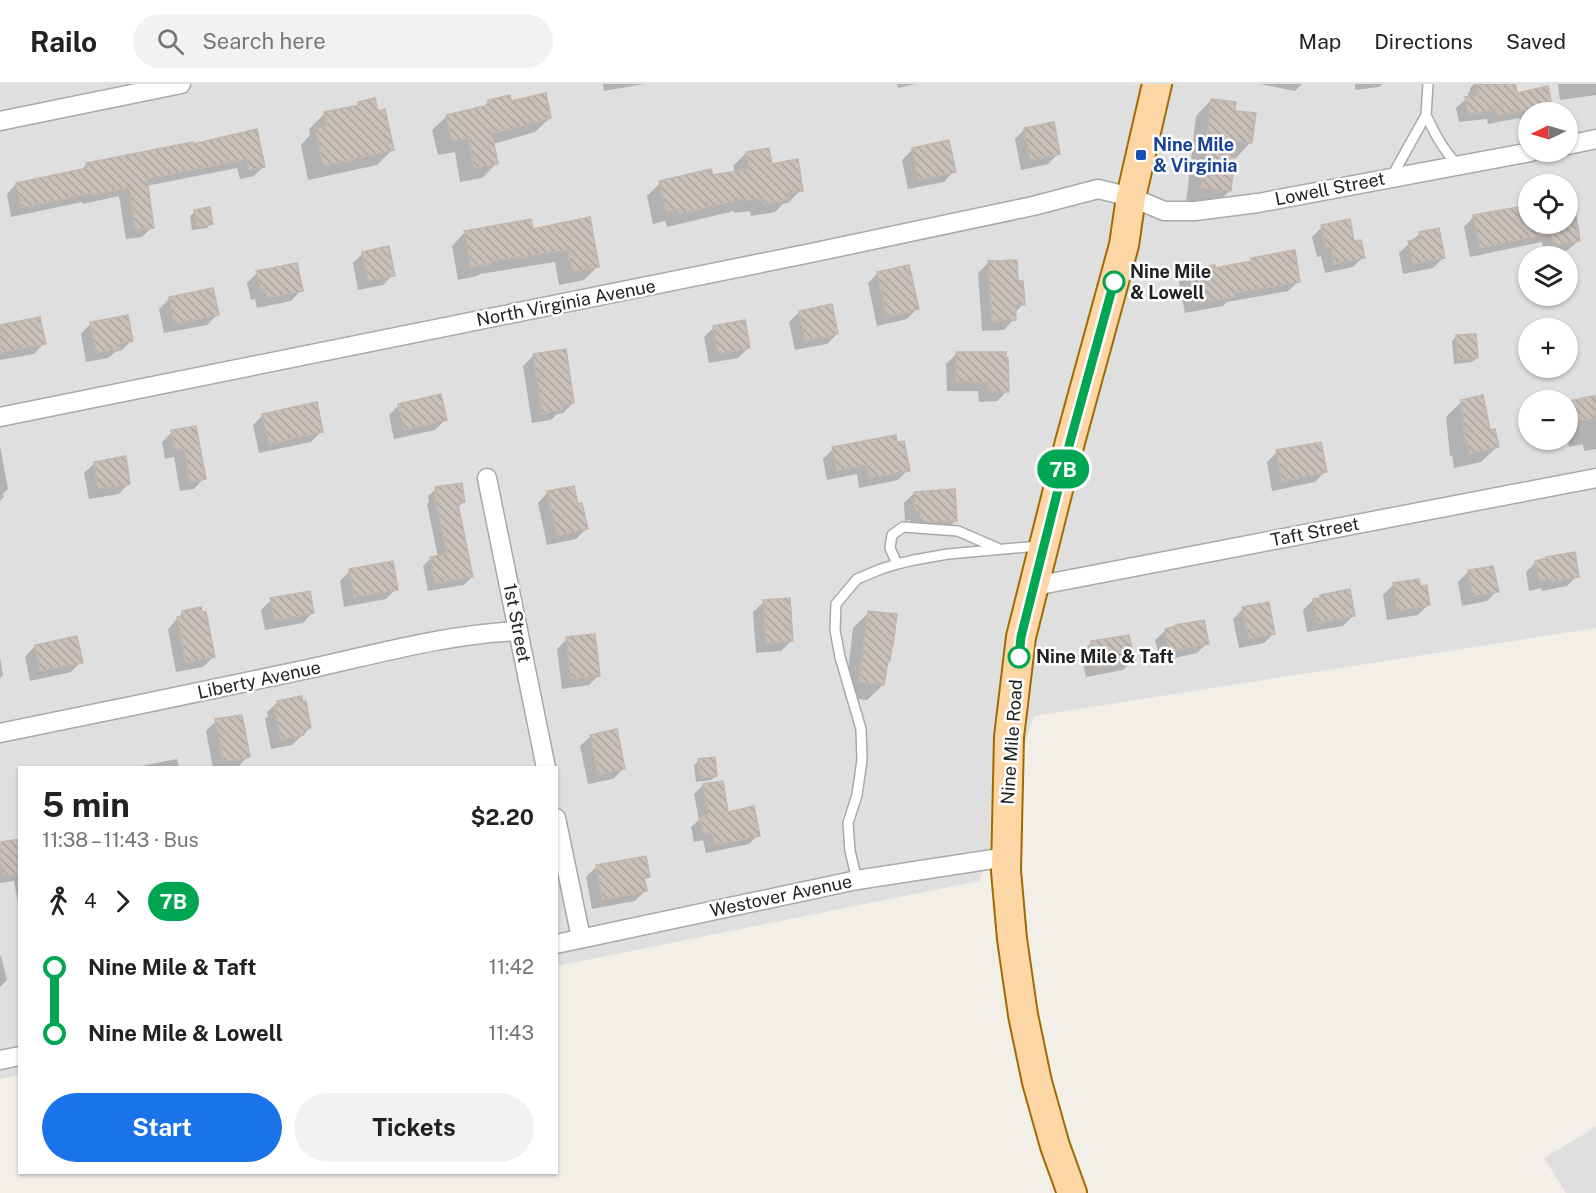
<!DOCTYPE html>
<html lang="en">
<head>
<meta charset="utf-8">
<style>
  body { margin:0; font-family:"Public Sans",sans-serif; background:#f2f2f2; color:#222; height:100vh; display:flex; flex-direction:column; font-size:22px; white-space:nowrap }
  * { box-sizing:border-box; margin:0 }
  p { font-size:20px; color:#767676 }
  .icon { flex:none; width:33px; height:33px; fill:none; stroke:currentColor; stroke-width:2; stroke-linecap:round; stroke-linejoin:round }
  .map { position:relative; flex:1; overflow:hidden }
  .side { position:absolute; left:18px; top:682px; width:540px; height:408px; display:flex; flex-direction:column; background:#fff; border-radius:0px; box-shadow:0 2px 4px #0004 }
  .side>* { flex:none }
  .badge { padding:0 12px; border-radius:20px; font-size:21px; line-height:39px }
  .needle { width:39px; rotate:265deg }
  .buttons { position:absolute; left:1518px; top:18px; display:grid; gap:12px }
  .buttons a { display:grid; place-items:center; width:60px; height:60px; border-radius:50%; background:#fff; box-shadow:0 2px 4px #0004; font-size:30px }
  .map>.badge { position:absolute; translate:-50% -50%; box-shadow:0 0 0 3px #fff }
  .legs { display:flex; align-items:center; gap:9px; height:66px; padding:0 24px; font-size:20px }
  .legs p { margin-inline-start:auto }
  .head { display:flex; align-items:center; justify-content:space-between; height:102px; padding:0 24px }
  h1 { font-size:33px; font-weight:700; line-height:45px }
  .button { display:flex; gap:12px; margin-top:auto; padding:12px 24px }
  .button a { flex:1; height:69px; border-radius:36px; background:#1a73e8; color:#fff; font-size:24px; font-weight:700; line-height:69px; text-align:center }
  .button a+a { background:#f2f2f2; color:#222 }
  ul { padding:0 24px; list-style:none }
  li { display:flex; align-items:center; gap:21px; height:66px; font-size:22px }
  li i { display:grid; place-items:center; width:9px; height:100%; margin:0 8px; background:currentColor }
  li i::after { content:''; width:15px; height:15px; margin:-8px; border:4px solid; border-radius:50%; background:#fff }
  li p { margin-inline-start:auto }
  li:first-child i { background:linear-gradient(#0000 50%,currentColor 0) }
  li:last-child i { background:linear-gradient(currentColor 50%,#0000 0) }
  header { display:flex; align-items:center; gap:36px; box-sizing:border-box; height:84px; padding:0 30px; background:#fff; border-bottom:2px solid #e0e0e0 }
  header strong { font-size:28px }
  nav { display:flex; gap:33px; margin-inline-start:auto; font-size:21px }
  .search { width:420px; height:54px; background:#f2f2f2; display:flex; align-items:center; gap:15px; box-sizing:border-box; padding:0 21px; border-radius:33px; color:#767676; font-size:22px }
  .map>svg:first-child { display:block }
  .residential { fill:#e0dfdf; fill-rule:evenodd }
  .shadow { fill:#0003 }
  .building { fill:url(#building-back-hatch); stroke:#c4b6ab; stroke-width:1.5 }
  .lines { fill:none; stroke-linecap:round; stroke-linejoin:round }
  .lane-casing { stroke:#a9a9a9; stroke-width:12 }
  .street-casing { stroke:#a9a9a9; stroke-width:21 }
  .primary-casing { stroke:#a06b00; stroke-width:32 }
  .lane { stroke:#fff; stroke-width:9 }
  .street { stroke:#fff; stroke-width:18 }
  .primary { stroke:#fcd6a4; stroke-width:28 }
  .line-1-casing { stroke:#fff; stroke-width:14 }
  .line-1 { stroke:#00a651; stroke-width:9 }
  .transit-dot { fill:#1a4fb4; stroke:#fff; stroke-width:2 }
  .stop-1-dot { fill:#fff; stroke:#00a651; stroke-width:3 }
  .labels { text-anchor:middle; stroke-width:5; stroke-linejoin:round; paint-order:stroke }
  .transit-label { font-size:18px; font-weight:bold; fill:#164399; stroke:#fff; text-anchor:start }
  .street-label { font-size:18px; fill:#222; stroke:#fff }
  .stop-label { font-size:18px; font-weight:bold; fill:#222; stroke:#fff; text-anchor:start }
</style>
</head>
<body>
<header>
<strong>Railo</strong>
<div class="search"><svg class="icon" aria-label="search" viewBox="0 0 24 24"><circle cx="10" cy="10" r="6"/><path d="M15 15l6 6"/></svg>Search here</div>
<nav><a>Map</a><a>Directions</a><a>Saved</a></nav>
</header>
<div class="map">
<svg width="1596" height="1109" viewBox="0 0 1596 1109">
  <defs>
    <pattern id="building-back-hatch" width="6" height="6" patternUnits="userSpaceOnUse" patternTransform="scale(1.5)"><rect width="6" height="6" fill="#c7bfb8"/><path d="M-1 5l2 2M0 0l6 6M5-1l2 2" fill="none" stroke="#aba49e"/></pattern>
  </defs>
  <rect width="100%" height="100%" fill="#f2efe9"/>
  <path class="residential" d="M0,0H1596V544L1034,632L979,797L557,882L556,684H20L19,991L0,995ZM1528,28H1568V68H1528ZM1528,100H1568V140H1528ZM1528,172H1568V212H1528ZM1528,244H1568V284H1528ZM1528,316H1568V356H1528Z
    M1596,1043V1109H1566L1544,1074Z"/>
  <path class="shadow" d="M603,0H644L604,7Z
    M897,0H915L898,4Z
    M1260,0H1302L1295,7Z
    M1355,0H1382L1379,3L1355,6Z
    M1474,0H1514L1516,11L1544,23L1539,28H1528V34L1520,36L1519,34L1488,40L1487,35L1459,38L1456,24L1466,15L1469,14L1468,9L1470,7V4Z
    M1558,0H1596V11L1560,16Z
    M1211,16L1234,28L1251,58L1236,74H1233L1230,106L1214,122L1186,119L1196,32Z
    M489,17L510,19L550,34L535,48L493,60L496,80L482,94L460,98L455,68L438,71L432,46L447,32L481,25Z
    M359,19L392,66L377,81L308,96L301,61L310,51L309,45L324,30L355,23Z
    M1025,45L1058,70L1048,80L1021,86L1015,55Z
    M256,47L264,82L254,92L240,95L237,84L146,102L152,143L142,153L126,155L119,112L83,120L82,118L11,133L7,110L16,100L80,87L87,80L192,61Z
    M948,58L954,87L944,98L908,105L902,76L912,66Z
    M746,69L801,106L788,119L783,120L775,128L751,132L750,127L734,129V127L667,143L665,137L653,140L647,112L660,99L735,89L733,82Z
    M1572,110L1580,149L1578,151L1579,156L1568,166L1544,171L1542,158L1470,173L1464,143L1474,132L1528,122V140H1568V111Z
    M195,127L211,139L207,144L192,146L190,132Z
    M589,135L598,182L584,196L559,201L555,178L480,190L477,192L458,196L452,162L465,148L532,147Z
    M1322,143L1353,159L1363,173L1353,183L1325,189L1321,172L1317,173L1312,153Z
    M1420,149L1443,174L1433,184L1403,190L1399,169Z
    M363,169L393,191L383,201L358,206L353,179Z
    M1252,175L1299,197L1288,207L1227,218L1223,222L1185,229L1179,198L1189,188L1248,180Z
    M988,179L1023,220L1014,230V235L1004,246L982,247L978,189Z
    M257,189L301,206L291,217L257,224L255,215L251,216L247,199Z
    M878,189L917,225L907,235L877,242L868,199Z
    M170,214L217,231L207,241L164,249L159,225Z
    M799,228L837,250L827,260L795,266L789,238Z
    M91,239L132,256L122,266L115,268L108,274L86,278L81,250Z
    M0,243L44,259L34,270L0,276Z
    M714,243L748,264L738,274L709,279L704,253Z
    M1456,253L1477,274L1472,278L1454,280L1452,257Z
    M956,270L1007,307L997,317L979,318L978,307H947L946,280Z
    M534,271L573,319L563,329L557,330L551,336L532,339L523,282Z
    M1596,313V365L1584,367L1583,360L1569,363L1568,355V320L1570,318Z
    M1462,317L1489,348L1497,363L1481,378L1454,384L1452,371L1450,372L1446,333Z
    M399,321L445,336L435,346L394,355L389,331Z
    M263,331L321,348L311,358L259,369L253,341Z
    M195,343L204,394L194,405L180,407L174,373L165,375L162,358L172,348Z
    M896,359L908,386L898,396L859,404L857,390L827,396L823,375L833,365Z
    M0,362L8,405L3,410L4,413L0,417Z
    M1277,368L1325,388L1315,398L1272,407L1267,378Z
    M95,379L129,399L119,410L89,415L84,389Z
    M436,405L464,418L457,424L472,493L464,501L428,507L423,482L431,474L438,473L427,420L429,418L428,412Z
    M548,408L577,421L586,445L576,455L547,461L538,419Z
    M914,409L956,436L946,446L911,447L910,436L905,437L904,419Z
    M1536,478L1577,492L1567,502L1542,507L1541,504L1529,507L1526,488Z
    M350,487L396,505L386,515L344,523L340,497Z
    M1468,488L1497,507L1487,517L1462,522L1458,498Z
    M1393,501L1419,503L1428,521L1418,531L1387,536L1383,511Z
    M1321,512L1353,532L1343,542L1307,548L1303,526L1313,516H1317Z
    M271,516L313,528L303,539L265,546L261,526Z
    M764,518L791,557L781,567L756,569L753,528Z
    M1243,525L1274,549L1264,559L1239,564L1233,535Z
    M183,528L213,573L203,583L176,588L168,545Z
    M869,528L888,577L886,579L883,601L867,616L845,613L853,544Z
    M1166,546L1207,559L1197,569L1160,577L1155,556Z
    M567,555L599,591L589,601L562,605L557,565Z
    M1091,559L1133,576L1123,586L1086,593L1081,569Z
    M35,562L81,578L71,588L30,597L25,573Z
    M0,573L3,591L0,594Z
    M278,618L310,644L292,661L271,665L265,635L268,632L267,628Z
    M216,637L248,672L238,683L213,684L206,647Z
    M591,652L623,685L613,695L588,700L580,662Z
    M177,675L179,684H139L141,682Z
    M699,676L716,692L711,696L696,698L694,681Z
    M703,701L726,729L758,751L749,760L706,769L703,756L694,758L691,743L699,736L694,710Z
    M20,756V819H18L14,797L0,799V759Z
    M596,783L648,792L643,797L645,807L635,817L592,825L586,793Z
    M0,872H1L7,896L0,903Z"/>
  <path class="building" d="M1477,0H1515L1517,9L1548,2L1552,22L1529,27L1528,25L1497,32L1496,26L1468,30L1465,13L1479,11Z
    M546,9L551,34L529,39V41L492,49L498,80L474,84L469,54L452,58L446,31L489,21L488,16L510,11L511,17Z
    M375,14L378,27L385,25L394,66L323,82L315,44L327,41L324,28L359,21L358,18Z
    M1211,15L1236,18L1235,27L1256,29L1252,59L1236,57L1231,107L1201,104Z
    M1054,38L1060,70L1030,76L1024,44Z
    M257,45L265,83L249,86L247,75L147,95L154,144L135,146L129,104L92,111V109L21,124L16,99L87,84L86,79L193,58V60Z
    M949,56L956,88L918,96L912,64Z
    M769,64L772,80L798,75L803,107L788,109L789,116L764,120L763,114L747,117V114L679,130L678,125L666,128L659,97L711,85L713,91L749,85L746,68Z
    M210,123L213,140L197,143L194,126Z
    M1518,123L1521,140H1577L1580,157L1554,162L1551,149L1480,164L1473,131Z
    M590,133L599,183L572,188L568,166L492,177V179L471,183L464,147L531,135L533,145Z
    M1350,135L1354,157L1361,156L1365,174L1334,180L1331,163L1326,164L1321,141Z
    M1439,144L1445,174L1413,180L1408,157L1421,155L1419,148Z
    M389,162L395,192L368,197L362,168Z
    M1295,166L1300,198L1234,209L1235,213L1195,220L1188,186L1215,181V184L1252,177L1251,174Z
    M1017,176L1018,197H1023L1025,221H1015L1016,236L992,237L988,177Z
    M297,179L303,207L267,214L265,205L261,206L256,187Z
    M909,181L919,225L887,233L877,188Z
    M213,204L219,231L174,240L169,213Z
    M832,220L838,250L805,257L799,227Z
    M128,231L133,257L119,260L120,265L96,269L90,238Z
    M40,233L46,260L0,269V241Z
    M745,236L750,264L718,270L713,242Z
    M1476,250L1478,274L1458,276L1456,251Z
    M566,265L574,319L562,321L563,326L542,330L533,270Z
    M956,268H1006V274H1008L1009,308H988V298H956Z
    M441,310L447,336L404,346L398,320Z
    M1483,311L1490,346L1495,345L1499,363L1470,370L1467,357H1465L1461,316Z
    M1592,312H1596V334L1574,338L1569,317Z
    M317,318L323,348L269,360L262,330Z
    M196,342L206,395L190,398L184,364L175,366L171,346Z
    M896,351L897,358L904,357L910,387L869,394L867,381L837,387L832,363Z
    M1321,358L1327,388L1282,397L1276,366Z
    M126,372L130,400L98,405L94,378Z
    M462,399L465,418L458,420L473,493L435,500L430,473L447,470L434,410H436L435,403Z
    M574,402L578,420L582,419L588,445L557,452L547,407Z
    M955,405L957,437L932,438H921L920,427H915L914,408Z
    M1575,468L1579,493L1552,498L1551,495L1539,497L1535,477L1547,474L1546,473Z
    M393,477L398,506L354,513L349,485Z
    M1493,482L1499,508L1472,512L1468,486Z
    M1419,495L1420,502L1427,501L1430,521L1397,527L1393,499Z
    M1350,505L1355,532L1317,539L1313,515L1320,514V511Z
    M310,507L314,529L275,537L270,514Z
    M790,514L793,557L766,559L763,516Z
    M1269,518L1275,550L1249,555L1242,523Z
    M201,523L202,528H206L215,573L186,579L177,533L183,532L182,527Z
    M868,527L897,530L893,562H892L890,577H888L884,601L859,598Z
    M1204,536L1209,560L1169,567L1165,545L1176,542V541Z
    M595,550L600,592L571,595L566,553Z
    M1129,551L1135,577L1095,584L1091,557Z
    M77,552L83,579L40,587L35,561Z
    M302,612L303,618L306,617L311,644L303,646L304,651L281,656L274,623H278L277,617Z
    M242,631L250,673L223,678L215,635Z
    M617,645L625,685L598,691L590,651Z
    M715,673L717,692L700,694L698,675Z
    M723,697L728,728L754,722L760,752L715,761L712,748L703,750L700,733L708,731L703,700Z
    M20,755V790L3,792L0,774V758Z
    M646,772L650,793L644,794L647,807L602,816L596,781Z"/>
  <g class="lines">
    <defs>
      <path id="lane" d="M1426,31L1428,0
        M1391,94L1426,31C1435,50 1443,66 1458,81
        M897,480L890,464L892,451L903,443L958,447L997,464
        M857,796L850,767L848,739L857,711L862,676L861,645L840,573L835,546L836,520L857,495L881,485L897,480L914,476L948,470L1039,462"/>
      <path id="street" d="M0,37L181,0
        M1568,61L1596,55
        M0,333L806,170L1033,122L1098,105L1131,113L1164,127H1195L1258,119L1531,68
        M487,394L546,684
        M1035,502L1596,394
        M0,649C103,628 205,607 308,585C377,570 447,550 518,547
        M556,734L581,854
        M556,860L857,796L1006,773
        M0,976L20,972"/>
      <path id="primary" d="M1072,1109L1055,1062L1037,998L1023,931L1012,855L1006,787L1009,653L1021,553L1070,358L1124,161L1131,113L1157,0"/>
    </defs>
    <use href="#lane" class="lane-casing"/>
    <use href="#street" class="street-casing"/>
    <use href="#primary" class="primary-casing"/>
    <use href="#lane" class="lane"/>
    <use href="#street" class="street"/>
    <use href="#primary" class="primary"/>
  </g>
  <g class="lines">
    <defs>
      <path id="line-1" d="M1019,573L1021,553L1070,358L1114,198"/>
    </defs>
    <use href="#line-1" class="line-1-casing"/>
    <use href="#line-1" class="line-1"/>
  </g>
  <rect class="transit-dot" x="1135" y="65" width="12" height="12" rx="3"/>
  <g class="stop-1-dot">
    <circle cx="1114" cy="198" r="10"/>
    <circle cx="1019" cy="573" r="10"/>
  </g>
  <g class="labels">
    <g class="transit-label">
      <text x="1153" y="67">Nine Mile<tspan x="1153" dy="21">&amp; Virginia</tspan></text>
    </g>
    <g class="street-label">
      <text transform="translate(1330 105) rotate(-11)" y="6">Lowell Street</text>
      <text transform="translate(566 219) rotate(-11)" y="6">North Virginia Avenue</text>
      <text transform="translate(1315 448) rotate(-11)" y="6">Taft Street</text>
      <text transform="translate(517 539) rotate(79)" y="6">1st Street</text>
      <text transform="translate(259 596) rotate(-12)" y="6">Liberty Avenue</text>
      <text transform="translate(1012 658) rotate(-86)" y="6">Nine Mile Road</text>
      <text transform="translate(781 812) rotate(-12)" y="6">Westover Avenue</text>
    </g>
    <g class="stop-label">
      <text x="1130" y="194">Nine Mile<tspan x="1130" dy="21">&amp; Lowell</tspan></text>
      <text x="1036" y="579">Nine Mile &amp; Taft</text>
    </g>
  </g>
</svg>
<div class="buttons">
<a><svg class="needle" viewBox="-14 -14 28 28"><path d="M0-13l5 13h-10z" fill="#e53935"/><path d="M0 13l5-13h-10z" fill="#767676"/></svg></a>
<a><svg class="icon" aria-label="locate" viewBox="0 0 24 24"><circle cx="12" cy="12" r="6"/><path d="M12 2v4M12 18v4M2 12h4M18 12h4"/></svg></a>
<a><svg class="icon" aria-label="layers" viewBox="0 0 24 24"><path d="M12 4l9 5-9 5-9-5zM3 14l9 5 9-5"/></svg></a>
<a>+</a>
<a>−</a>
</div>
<b class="badge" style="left:1063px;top:385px;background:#00a651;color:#fff">7B</b>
<section class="side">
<div class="head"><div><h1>5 min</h1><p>11:38 – 11:43 · Bus</p></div><b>$2.20</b></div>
<div class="legs"><svg class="icon" aria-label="walk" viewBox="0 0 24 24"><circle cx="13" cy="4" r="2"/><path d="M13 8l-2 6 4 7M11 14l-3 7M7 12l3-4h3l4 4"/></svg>4<svg class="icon" aria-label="forward" viewBox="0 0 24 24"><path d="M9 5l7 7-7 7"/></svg><b class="badge" style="background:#00a651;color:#fff">7B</b></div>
<ul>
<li><i style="color:#00a651"></i><b>Nine Mile &amp; Taft</b><p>11:42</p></li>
<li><i style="color:#00a651"></i><b>Nine Mile &amp; Lowell</b><p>11:43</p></li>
</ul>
<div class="button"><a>Start</a><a>Tickets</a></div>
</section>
</div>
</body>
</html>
